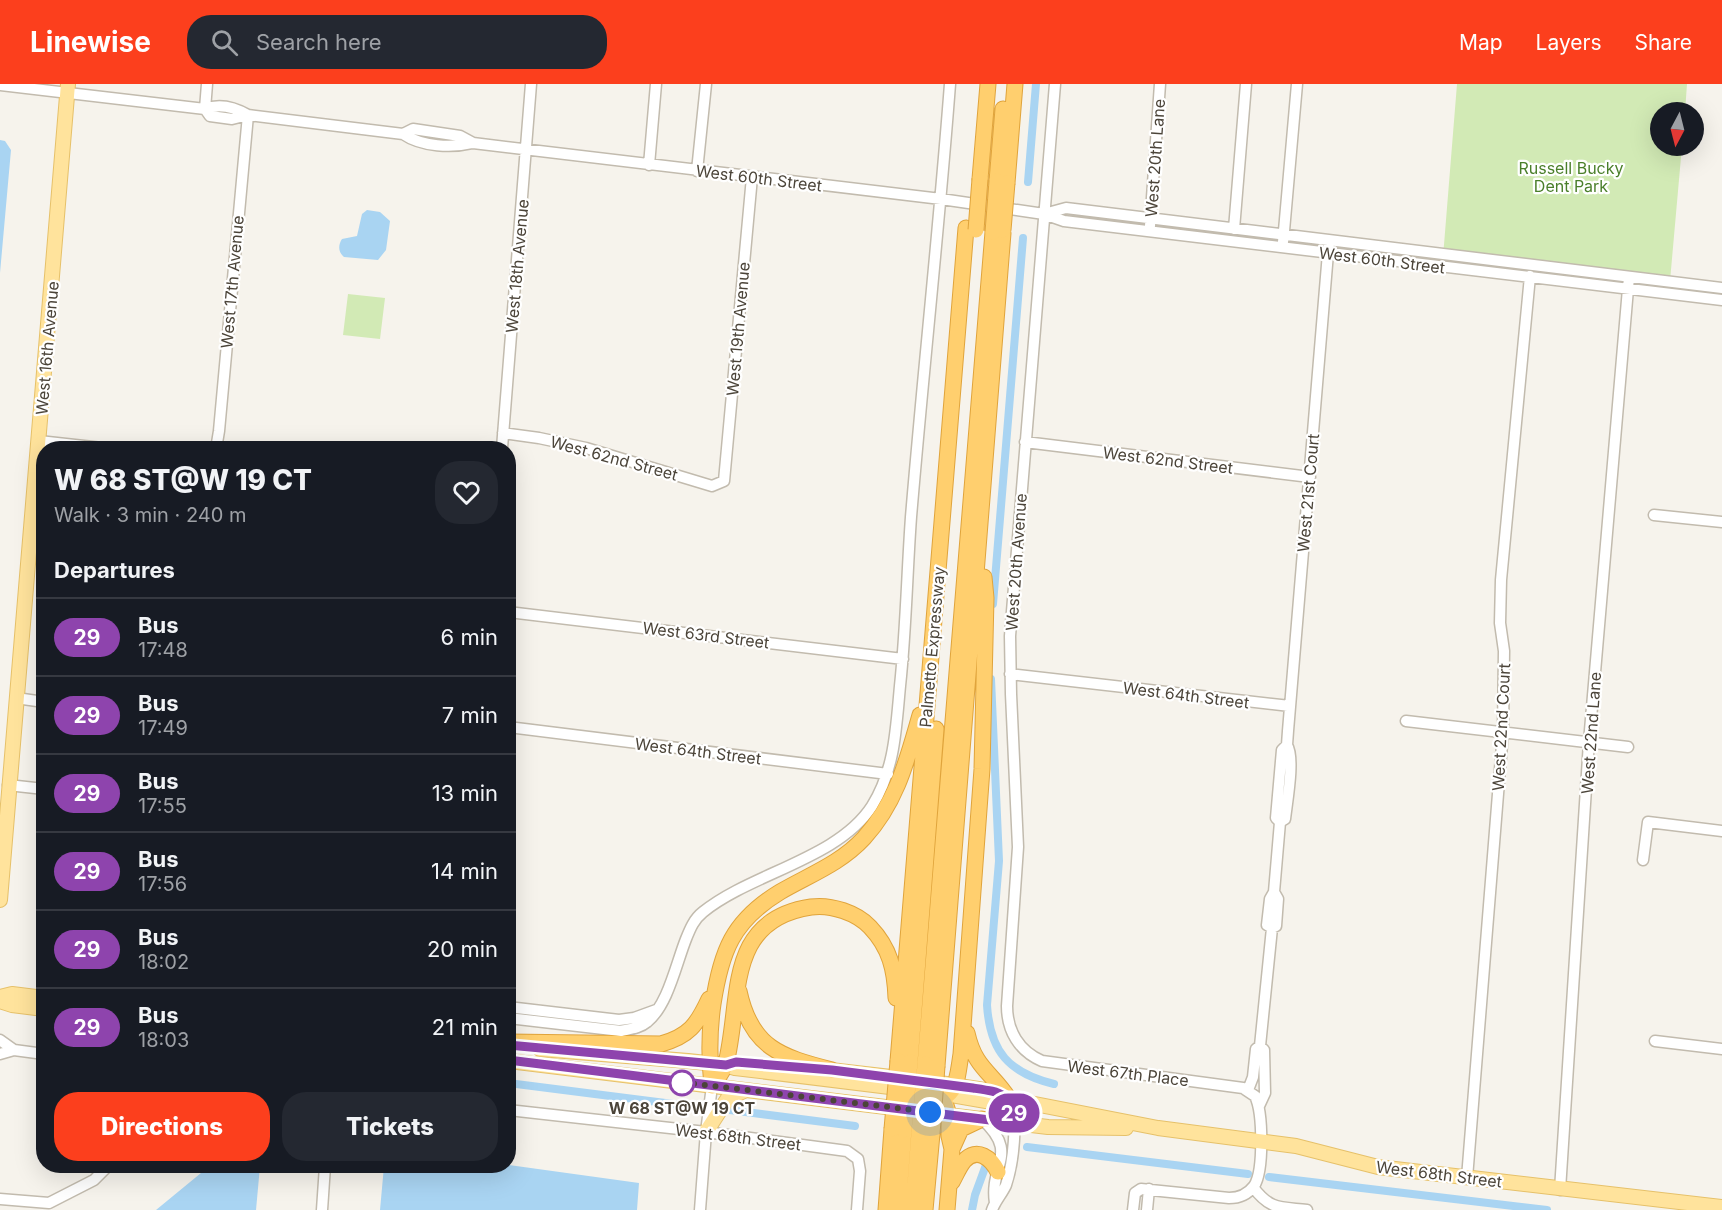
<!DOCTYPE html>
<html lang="en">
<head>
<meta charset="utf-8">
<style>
  body { margin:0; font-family:Inter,sans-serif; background:#242831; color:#f1f3f6; height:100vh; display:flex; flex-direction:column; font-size:22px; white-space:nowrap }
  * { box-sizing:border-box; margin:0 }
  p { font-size:20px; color:#9ea1a6 }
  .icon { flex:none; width:33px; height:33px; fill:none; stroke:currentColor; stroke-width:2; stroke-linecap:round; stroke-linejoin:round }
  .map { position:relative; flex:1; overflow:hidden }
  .sheet { position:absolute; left:36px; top:357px; width:480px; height:732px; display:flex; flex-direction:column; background:#171b24; border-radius:24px; box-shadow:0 6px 24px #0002 }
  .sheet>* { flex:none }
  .badge { padding:0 12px; border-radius:20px; font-size:21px; line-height:39px }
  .needle { width:39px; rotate:187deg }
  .buttons { position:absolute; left:1650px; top:18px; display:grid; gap:12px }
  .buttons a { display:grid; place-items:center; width:54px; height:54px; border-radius:50%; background:#171b24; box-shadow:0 6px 24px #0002; font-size:30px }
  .you { position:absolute; width:30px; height:30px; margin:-15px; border:4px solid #fff; border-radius:50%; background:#1a73e8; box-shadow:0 0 0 9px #1a73e833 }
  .map>.badge { position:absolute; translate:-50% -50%; box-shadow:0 0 0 3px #fff }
  h2 { padding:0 18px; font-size:22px; line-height:54px }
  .round { display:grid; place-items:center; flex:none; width:63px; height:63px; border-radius:24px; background:#242831 }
  .headline { display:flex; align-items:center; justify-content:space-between; height:102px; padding:0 18px }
  h1 { font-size:28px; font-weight:800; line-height:45px }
  .button { display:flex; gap:12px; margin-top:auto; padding:12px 18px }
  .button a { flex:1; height:69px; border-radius:24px; background:#fc3f1d; color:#fff; font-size:24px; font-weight:800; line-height:69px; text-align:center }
  .button a+a { background:#242831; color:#f1f3f6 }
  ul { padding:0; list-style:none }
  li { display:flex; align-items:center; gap:18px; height:78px; padding:0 18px; border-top:2px solid #363941 }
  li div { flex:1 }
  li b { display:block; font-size:22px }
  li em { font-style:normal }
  li .badge { min-width:66px; font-weight:700; text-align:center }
  header { display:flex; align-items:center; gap:36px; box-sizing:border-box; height:84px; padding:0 30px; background:#fc3f1d; color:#fff }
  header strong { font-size:28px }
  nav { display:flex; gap:33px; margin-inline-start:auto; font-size:21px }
  .search { width:420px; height:54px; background:#242831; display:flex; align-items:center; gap:15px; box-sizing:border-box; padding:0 21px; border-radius:24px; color:#9ea1a6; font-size:22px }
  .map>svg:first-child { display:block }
  .green { fill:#d2eab5 }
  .water { fill:#a9d4f2 }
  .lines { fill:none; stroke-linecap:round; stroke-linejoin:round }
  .canal { stroke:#a9d4f2; stroke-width:8 }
  .minor-casing { stroke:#c2bbae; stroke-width:13 }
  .major-casing { stroke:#e6c16a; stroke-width:16 }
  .highway-casing { stroke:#e0a43c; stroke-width:17 }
  .minor { stroke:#fff; stroke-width:10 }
  .major { stroke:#ffe39c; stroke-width:14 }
  .highway { stroke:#ffcf6e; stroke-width:15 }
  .highway-bridge-casing { stroke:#e0a43c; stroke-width:17; stroke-linecap:butt }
  .highway-bridge { stroke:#ffcf6e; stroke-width:15 }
  .line-casing { stroke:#fff; stroke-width:14 }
  .line { stroke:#8e44ad; stroke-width:9 }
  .walk { stroke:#4b4439; stroke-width:6; stroke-dasharray:0 10.8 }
  .stop-dot { fill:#fff; stroke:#8e44ad; stroke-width:3 }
  .labels { text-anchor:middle; stroke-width:4.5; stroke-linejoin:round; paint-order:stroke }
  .street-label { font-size:16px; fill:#4b4439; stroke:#fff }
  .park-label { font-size:16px; fill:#4a7f2a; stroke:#fff }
  .stop-label { font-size:16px; font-weight:bold; fill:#4b4439; stroke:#fff }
</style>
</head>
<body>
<header>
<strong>Linewise</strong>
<div class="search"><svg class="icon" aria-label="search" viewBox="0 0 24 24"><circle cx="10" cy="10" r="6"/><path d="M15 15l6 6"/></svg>Search here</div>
<nav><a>Map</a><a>Layers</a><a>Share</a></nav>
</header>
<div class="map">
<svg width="1722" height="1126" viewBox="0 0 1722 1126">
  <rect width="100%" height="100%" fill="#f6f3ec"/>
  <path class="green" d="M1457,0H1687L1685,28H1660V62H1682L1670,197L1443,173Z
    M348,210L385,214L380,255L343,251Z"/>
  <path class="water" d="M0,56L5,57L11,66L0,189Z
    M367,126L380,128L390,137L386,166L378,176L344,173C338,168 338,161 342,155L357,152L362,130Z
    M509,1081L639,1099L637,1126H380L384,1082Z
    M198,1082H260L256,1126H156L201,1089Z"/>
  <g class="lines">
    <path class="canal" d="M1028,98L1036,0
      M993,520L1023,154
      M991,595L999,777L987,921C990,968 1009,989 1054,1000
      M508,999L689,1022
      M730,1026L855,1042
      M1027,1063L1248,1090
      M1269,1093L1547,1126
      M972,1126L975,1111L986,1081"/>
    <defs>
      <path id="minor" d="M1055,0L1010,552L1011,610L1018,763L1007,922C1007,947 1019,967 1042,977L1243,1004L1255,1012C1263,1028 1264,1087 1254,1102C1248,1110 1240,1114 1229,1114L1141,1105L1135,1109L1133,1126
        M0,1L205,25C220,19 234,23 248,31L403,50C422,63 452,64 473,59L941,115L1044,130L1064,137L1722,216
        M205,25L210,32L232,35L248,31
        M205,25L207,0
        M403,50L413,45L460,52L473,59
        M649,81L656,0
        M697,87L706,0
        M1044,130L1066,124L1722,204
        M1150,142L1160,0
        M1234,145L1246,0
        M1283,158L1297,0
        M503,349L539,354L586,364L712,402L724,397L752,93
        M39,357L102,364
        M1025,358L1310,393
        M214,364L217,359L219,347L248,31
        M502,364L531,0
        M1654,431L1722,438
        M508,528L903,575
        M1010,590L1290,622
        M16,614L44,618
        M1406,637L1628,663
        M508,643L888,690
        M8,701L44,705
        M1280,738L1285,735C1287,717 1295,674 1287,661
        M1643,776L1648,738L1722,747
        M1272,844L1267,841L1270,815L1274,808L1280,738L1276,734L1282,666L1287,661L1288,647L1329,157
        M508,923L619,936L634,934L656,926
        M508,934L621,947C630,945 640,944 647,938C668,921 676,880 686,855C690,845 694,835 703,828C751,789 838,775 872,722C895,685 896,644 900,602C906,546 907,489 911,433C923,289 939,145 950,0
        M0,956L14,966
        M1655,957L1722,965
        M0,970L14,966L44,970
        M1248,1006L1253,993L1256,965L1260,962L1272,844L1276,842L1278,815L1274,808
        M1259,1022L1265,1009L1264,966L1260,962
        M508,1026L706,1048L847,1067L858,1075L860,1087L857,1126
        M982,1035C1020,1070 989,1080 995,1119
        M1467,1094L1503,648L1504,567L1500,539L1501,496L1530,192
        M1253,1103C1270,1126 1280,1123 1307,1126
        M1560,1106L1589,658L1629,193
        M0,1115L49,1119L94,1096L108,1082
        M322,1126L325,1082
        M700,1126L706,1048L712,1002
        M992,1126C995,1117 1002,1110 1006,1101C1013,1080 1019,1035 1009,1015
        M1147,1126L1149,1105"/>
      <path id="major" d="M0,816L68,0
        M0,913L12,910L44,914
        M0,917L12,921L44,925
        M540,965L688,977L725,981L735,984L906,1005
        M508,977L902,1025
        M822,985L908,995
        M927,997L991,1007L1007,1014
        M940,1009L986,1017L1009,1015L1158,1044L1296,1062L1378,1083L1722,1123
        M939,1030L1048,1043L1126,1044
        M706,1048L728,1014L744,1007"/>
      <path id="highway" d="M980,95L988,0
        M997,97L1003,25
        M1007,99L1015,0
        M739,907C751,964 781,973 832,986
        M967,949C975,985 992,988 1009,1015
        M508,958L661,960C689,952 697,941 709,915
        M898,977L966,144
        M910,978L936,645
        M925,980L993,148
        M937,982L1003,149
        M712,1002C709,975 709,948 713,920C721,868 732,837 780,808C809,791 840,780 864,754C897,718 907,676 920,631
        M712,1002C717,995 724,987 726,979C742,916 724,836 811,823C831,820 857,829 870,843C890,864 895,886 896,914
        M936,1009L944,1015L949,1031V1052L952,1065L947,1126
        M924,1022C958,1012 956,1002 961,970L982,685L986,514L984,493
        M952,1065L961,1045L982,1035
        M952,1098C956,1091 959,1083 964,1077C977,1062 992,1075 998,1088
        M886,1126L892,1045
        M898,1126L904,1046
        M913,1126L919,1048
        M925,1126L932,1050"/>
    </defs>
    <use href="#minor" class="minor-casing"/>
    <use href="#major" class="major-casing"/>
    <use href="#highway" class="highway-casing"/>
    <use href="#minor" class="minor"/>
    <use href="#major" class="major"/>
    <use href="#highway" class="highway"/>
    <defs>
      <path id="highway-bridge" d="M976,146L980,95
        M1003,146L1007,99
        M993,148L997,97
        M892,1045L898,977
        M904,1046L910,978
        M919,1048L925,980
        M932,1050L937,982"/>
    </defs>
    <use href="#highway-bridge" class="highway-bridge-casing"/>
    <use href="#highway-bridge" class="highway-bridge"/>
  </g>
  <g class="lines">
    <defs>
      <path id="line" d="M508,961L726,981L736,978L832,986L973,1004C1000,1008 1013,1009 1014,1039L508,976"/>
    </defs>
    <use href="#line" class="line-casing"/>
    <use href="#line" class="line"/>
    <path class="walk" d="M682,999L672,997L930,1028"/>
  </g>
  <circle class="stop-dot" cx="682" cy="999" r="12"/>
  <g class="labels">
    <g class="street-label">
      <text transform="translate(1155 74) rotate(-86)" y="6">West 20th Lane</text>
      <text transform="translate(759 94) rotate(7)" y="6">West 60th Street</text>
      <text transform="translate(1382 176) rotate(7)" y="6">West 60th Street</text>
      <text transform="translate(517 182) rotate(-85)" y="6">West 18th Avenue</text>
      <text transform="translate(232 198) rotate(-85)" y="6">West 17th Avenue</text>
      <text transform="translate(738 245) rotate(-85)" y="6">West 19th Avenue</text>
      <text transform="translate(47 264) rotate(-85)" y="6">West 16th Avenue</text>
      <text transform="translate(614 374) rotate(15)" y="6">West 62nd Street</text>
      <text transform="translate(1168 376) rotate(7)" y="6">West 62nd Street</text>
      <text transform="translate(1308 409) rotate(-85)" y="6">West 21st Court</text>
      <text transform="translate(1016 478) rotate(-86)" y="6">West 20th Avenue</text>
      <text transform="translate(706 551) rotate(7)" y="6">West 63rd Street</text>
      <text transform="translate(932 563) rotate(-85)" y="6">Palmetto Expressway</text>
      <text transform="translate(1186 611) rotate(7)" y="6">West 64th Street</text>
      <text transform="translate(1501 643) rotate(-87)" y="6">West 22nd Court</text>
      <text transform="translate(1591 649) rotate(-86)" y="6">West 22nd Lane</text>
      <text transform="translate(698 667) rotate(7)" y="6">West 64th Street</text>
      <text transform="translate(1128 989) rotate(7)" y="6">West 67th Place</text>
      <text transform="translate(738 1053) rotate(7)" y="6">West 68th Street</text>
      <text transform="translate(1439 1090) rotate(7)" y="6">West 68th Street</text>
    </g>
    <g class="park-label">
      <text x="1571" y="90">Russell Bucky<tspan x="1571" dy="18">Dent Park</tspan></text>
    </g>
    <g class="stop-label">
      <text x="682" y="1030">W 68 ST@W 19 CT</text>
    </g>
  </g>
</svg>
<div class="buttons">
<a><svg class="needle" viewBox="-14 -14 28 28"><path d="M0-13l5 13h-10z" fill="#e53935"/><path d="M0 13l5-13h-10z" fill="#9ea1a6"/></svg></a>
</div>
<div class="you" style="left:930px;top:1028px"></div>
<b class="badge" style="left:1014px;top:1029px;background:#8e44ad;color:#fff">29</b>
<section class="sheet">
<div class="headline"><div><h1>W 68 ST@W 19 CT</h1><p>Walk · 3 min · 240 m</p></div><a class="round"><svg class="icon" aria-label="heart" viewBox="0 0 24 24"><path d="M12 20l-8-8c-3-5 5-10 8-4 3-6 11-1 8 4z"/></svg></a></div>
<h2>Departures</h2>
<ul>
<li><span class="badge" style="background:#8e44ad;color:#fff">29</span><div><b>Bus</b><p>17:48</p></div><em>6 min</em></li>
<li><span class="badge" style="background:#8e44ad;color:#fff">29</span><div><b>Bus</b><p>17:49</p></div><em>7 min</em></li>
<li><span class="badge" style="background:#8e44ad;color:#fff">29</span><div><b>Bus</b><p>17:55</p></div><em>13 min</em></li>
<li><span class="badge" style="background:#8e44ad;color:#fff">29</span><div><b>Bus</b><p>17:56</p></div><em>14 min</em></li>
<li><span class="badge" style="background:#8e44ad;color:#fff">29</span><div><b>Bus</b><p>18:02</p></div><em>20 min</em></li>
<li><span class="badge" style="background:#8e44ad;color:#fff">29</span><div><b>Bus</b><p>18:03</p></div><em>21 min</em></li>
</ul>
<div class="button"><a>Directions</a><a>Tickets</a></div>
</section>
</div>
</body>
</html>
